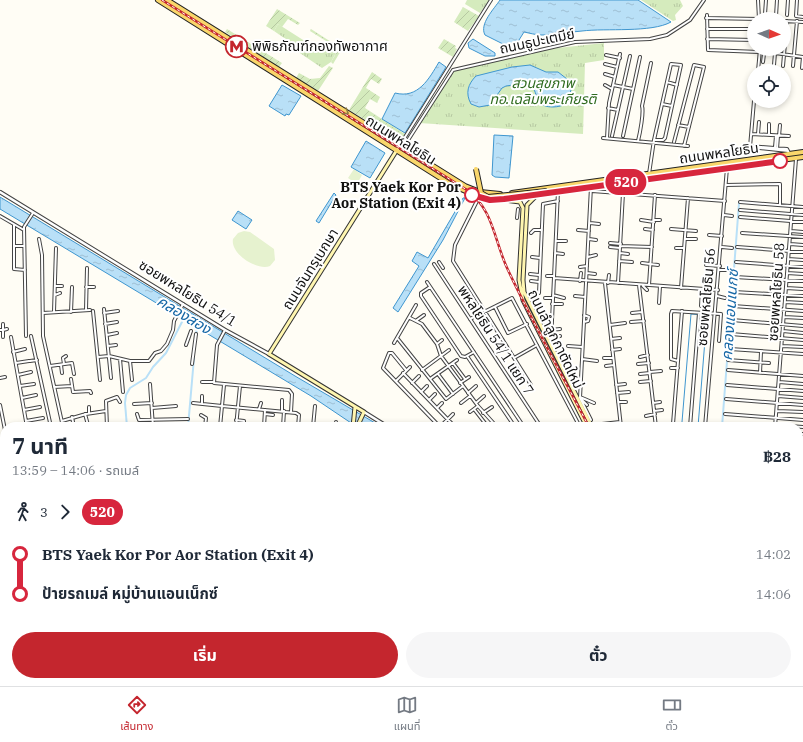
<!DOCTYPE html>
<html lang="th">
<head>
<meta charset="utf-8">
<style>
  body { margin:0; font-family:"IBM Plex Serif","Noto Sans Thai",serif; background:#f6f6f7; color:#1f2937; height:100vh; display:flex; flex-direction:column; font-size:15px; white-space:nowrap }
  * { box-sizing:border-box; margin:0 }
  p { font-size:13px; color:#747a83 }
  .icon { flex:none; width:22px; height:22px; fill:none; stroke:currentColor; stroke-width:2; stroke-linecap:round; stroke-linejoin:round }
  .map { position:relative; flex:1; overflow:hidden }
  .details { position:absolute; left:0px; top:422px; width:803px; height:264px; display:flex; flex-direction:column; background:#fff; border-radius:16px 16px 0 0; box-shadow:0 2px 6px #0003 }
  .details>* { flex:none }
  .badge { padding:0 8px; border-radius:13px; font-size:14px; line-height:26px }
  .needle { width:26px; rotate:92deg }
  .tools { position:absolute; left:747px; top:12px; display:grid; gap:8px }
  .tools a { display:grid; place-items:center; width:44px; height:44px; border-radius:50%; background:#fff; box-shadow:0 2px 6px #0003; font-size:20px }
  .map>.badge { position:absolute; translate:-50% -50%; box-shadow:0 0 0 2px #fff }
  .legs { display:flex; align-items:center; gap:6px; height:44px; padding:0 12px; font-size:13px }
  .legs p { margin-inline-start:auto }
  .summary { display:flex; align-items:center; justify-content:space-between; height:68px; padding:0 12px }
  h1 { font-size:22px; font-weight:700; line-height:30px }
  .button { display:flex; gap:8px; margin-top:auto; padding:8px 12px }
  .button a { flex:1; height:46px; border-radius:24px; background:#c4262e; color:#fff; font-size:16px; font-weight:700; line-height:46px; text-align:center }
  .button a+a { background:#f6f6f7; color:#1f2937 }
  ul { padding:0 12px; list-style:none }
  li { display:flex; align-items:center; gap:14px; height:40px; font-size:15px }
  li i { display:grid; place-items:center; width:6px; height:100%; margin:0 5px; background:currentColor }
  li i::after { content:''; width:10px; height:10px; margin:-5px; border:3px solid; border-radius:50%; background:#fff }
  li p { margin-inline-start:auto }
  li:first-child i { background:linear-gradient(#0000 50%,currentColor 0) }
  li:last-child i { background:linear-gradient(currentColor 50%,#0000 0) }
  .tab-bar { display:flex; justify-content:space-around; align-items:center; height:56px; border-top:1px solid #e0e1e3; background:#fff; font-size:11px; color:#747a83 }
  .tab-bar a { display:grid; justify-items:center; gap:2px }
  .tab-bar .on { color:#c4262e }
  .map>svg:first-child { display:block }
  .grass { fill:url(#grass-tufts) }
  .garden { fill:url(#garden-furrows) }
  .pitch { fill:#e6f2cf }
  .water { fill:url(#water-ripples); stroke:#3f96cf }
  .lines { fill:none; stroke-linecap:round; stroke-linejoin:round }
  .stream { stroke:#3f96cf; stroke-width:1 }
  .canal { stroke:#b9e0f7; stroke-width:2 }
  .minor-casing { stroke:#444; stroke-width:4 }
  .tertiary-casing { stroke:#444; stroke-width:4.5 }
  .secondary-casing { stroke:#333; stroke-width:5 }
  .primary-casing { stroke:#222; stroke-width:6 }
  .minor { stroke:#fff; stroke-width:2 }
  .tertiary { stroke:#fff; stroke-width:2.5 }
  .secondary { stroke:#fff6b0; stroke-width:3 }
  .primary { stroke:#f9d66b; stroke-width:4 }
  .rail-casing { stroke:#c4262e; stroke-width:2.5 }
  .rail { stroke:#fff; stroke-width:1; stroke-dasharray:3; stroke-linecap:butt }
  .secondary-bridge-casing { stroke:#333; stroke-width:5; stroke-linecap:butt }
  .primary-bridge-casing { stroke:#222; stroke-width:6; stroke-linecap:butt }
  .secondary-bridge { stroke:#fff6b0; stroke-width:3 }
  .primary-bridge { stroke:#f9d66b; stroke-width:4 }
  .oneway { stroke:#917d42 }
  .line-1-casing { stroke:#fff; stroke-width:9 }
  .line-1 { stroke:#d7263d; stroke-width:6 }
  .stop-1-dot { fill:#fff; stroke:#d7263d; stroke-width:2 }
  .labels { text-anchor:middle; stroke-width:4; stroke-linejoin:round; paint-order:stroke }
  .street-label { font-size:14px; fill:#111; stroke:#fff }
  .poi-label { font-size:14px; fill:#111; stroke:#fff; text-anchor:start }
  .park-label { font-size:14px; font-style:italic; fill:#2f6b1f; stroke:#fff }
  .stop-label { font-size:14px; font-weight:bold; fill:#111; stroke:#fff; text-anchor:end }
  .water-label { font-size:15px; font-style:italic; fill:#1768a6; stroke:#fff }
</style>
</head>
<body>
<div class="map">
<svg width="803" height="686" viewBox="0 0 803 686">
  <defs>
    <pattern id="grass-tufts" width="24" height="20" patternUnits="userSpaceOnUse"><rect width="24" height="20" fill="#d5ebbd"/><path d="M3 7l-1-3M5 7V3M7 7l1-3M15 17l-1-3M17 17v-4M19 17l1-3" fill="none" stroke="#b6c8a1"/></pattern>
    <pattern id="garden-furrows" width="10" height="10" patternUnits="userSpaceOnUse"><rect width="10" height="10" fill="#d5ebbd"/><path d="M-1 1l2-2M0 10L10 0M9 11l2-2" fill="none" stroke="#b6c8a1"/></pattern>
    <pattern id="water-ripples" width="26" height="14" patternUnits="userSpaceOnUse"><rect width="26" height="14" fill="#b9e0f7"/><path d="M2 4q2-2 4 0t4 0M15 11q2-2 4 0t4 0" fill="none" stroke="#9ebfd3"/></pattern>
  </defs>
  <rect width="100%" height="100%" fill="#fffdf5"/>
  <path class="grass" d="M467,0H490L480,13L465,4Z
    M641,0H680L683,6L675,15L676,20L673,21Z
    M278,24L322,52L327,44L337,51L331,62L322,68L291,47L293,44L274,31Z
    M604,43V60L585,63L583,134L419,123L452,70L548,49Z"/>
  <path class="garden" d="M463,7L479,16L468,31L454,22Z
    M277,9L300,23L298,25L288,19L282,27L278,24L274,31L266,26Z
    M227,29L282,63L279,67L225,32Z
    M311,29L342,49L333,64L331,62L337,52L327,44L323,50L322,49L326,41L310,31Z
    M444,39L456,46L455,48L457,49L453,57L438,48Z
    M329,66L333,68L318,91L296,78L299,73L310,79L320,78Z
    M372,72L382,79L379,84L371,79L366,88L380,97L377,103L370,99L365,108L405,134L401,141L349,110Z
    M478,681H509V686L477,683Z"/>
  <path class="pitch" d="M354,169L362,175L357,184L348,178Z
    M244,231L250,232L274,249L275,260L270,266C257,271 230,254 233,239L238,233Z"/>
  <path class="water" d="M500,0H638L671,22C651,33 606,28 582,31C568,32 556,35 542,35C536,35 529,33 524,32L514,48H511L485,35C479,24 494,9 500,0Z
    M473,39L495,53V56H485L469,48L468,43Z
    M439,62L446,67L405,133L382,119L395,93C418,99 429,79 439,62Z
    M530,65L546,72H558L567,79L571,90L567,103C560,108 545,109 539,102C535,98 537,91 532,88L513,85L506,86L502,88L490,105L479,107L471,104C465,93 468,84 476,76L512,67Z
    M282,85L301,96L289,115L286,114L285,116L269,106Z
    M494,135L513,136L509,178L495,177L492,175Z
    M366,141L385,153L370,178L351,167Z
    M334,193L336,195L319,223L316,221Z
    M0,197L295,376L382,427H357L311,396L0,209Z
    M463,198H465L443,240L398,312L393,308L419,266L412,261L417,252L428,258Z
    M238,211L252,220L246,229L232,220Z"/>
  <g class="lines">
    <path class="stream" d="M682,422L691,314L707,315L698,427"/>
    <path class="canal" d="M196,336L197,326
      M127,427L125,403L126,395L130,388L146,378L153,367L166,353L184,318
      M188,427L194,358
      M722,427L739,203
      M0,452H5
      M798,553L803,485
      M165,686L166,681"/>
    <defs>
      <path id="minor" d="M758,0L759,19
        M797,0L796,16L803,17
        M765,14L766,0
        M707,15L708,50L759,52
        M787,15L788,0
        M776,16L777,0
        M706,18L759,19
        M784,21L803,22
        M707,29H754
        M707,39L754,40
        M770,49L775,53L803,57
        M606,55L620,58
        M763,62L764,54L766,49
        M605,64L617,67
        M774,65L775,53
        M783,66L787,21
        M793,66L797,21
        M802,68L803,57
        M758,71L760,49
        M605,74L615,77
        M667,82L677,85
        M605,85L612,89
        M613,85L633,89
        M754,101L750,147L788,151L789,153
        M662,104L672,106
        M608,108L618,110
        M678,125L689,127
        M752,134L789,136
        M758,134L759,122
        M769,135V124
        M612,136L630,56
        M623,136L640,57
        M779,136L780,125
        M603,138L688,146
        M607,138L609,103L620,54
        M638,141C640,133 644,112 642,106L651,63
        M674,142L694,65L704,67L684,146
        M400,145L491,0
        M750,146L787,149L788,151
        M775,147L776,136
        M403,148L453,70L575,42L650,39L667,35L690,20L704,0
        M777,149L778,136
        M649,174L654,140L671,64L681,65L665,138L663,140H654
        M726,185L780,184V205
        M591,187L580,398L591,420
        M592,191L725,201
        M479,197L455,245L453,261L531,385
        M740,202L803,207
        M740,210L803,215
        M724,215L732,216
        M0,216L24,230
        M740,217L803,222
        M517,218L518,209
        M641,220L654,222
        M654,220H660
        M590,223L599,224
        M14,225V269L25,270
        M645,229L653,230
        M671,229L696,231
        M578,230L589,231
        M791,231L803,232
        M531,233L534,230H542
        M742,233L803,237
        M709,235L722,236
        M39,239L42,255L43,336L63,427
        M589,239L596,240
        M685,239H696
        M556,241H566
        M610,243L621,244
        M790,244L803,245
        M14,246H24
        M620,246L652,247
        M610,247L620,248
        M722,247L732,248
        M737,247L803,252
        M676,248H684
        M555,253L563,254
        M620,253L628,254
        M532,257L540,258
        M588,257L596,255
        M788,259L803,260
        M619,261L632,262
        M439,262L443,268
        M736,262L803,267
        M642,263L658,265
        M434,264L541,427
        M706,265L720,266
        M580,267L587,266
        M719,270H727
        M587,273L595,274
        M787,273L803,274
        M530,274L539,275
        M547,276H553
        M735,277L803,281
        M554,278L718,290
        M531,281L539,282
        M580,281L581,273
        M427,282L524,427
        M605,283L621,427
        M608,283L609,275
        M618,283L623,193
        M639,285L656,427
        M649,285L655,195
        M55,286H62
        M643,286L647,290
        M86,287H94
        M430,287L421,293V296L461,356L465,357L474,352
        M681,288L688,198
        M786,288L803,289
        M734,292L803,296
        M539,293L543,204L558,201
        M55,295L60,293
        M553,295L564,298
        M575,296L585,297
        M717,296L725,298
        M545,298H552
        M785,302L803,303
        M659,303L660,286
        M552,304H562
        M701,306L702,289
        M733,306L803,311
        M495,307L508,333L527,324
        M709,307L710,290
        M104,309L111,378
        M86,310L87,268
        M93,311L100,380
        M54,312L56,248
        M71,312L72,287
        M43,313L90,310
        M104,313L118,311
        M632,313L642,312
        M784,317L803,318
        M410,318L422,324L437,344L441,356L478,406L497,427
        M470,319L512,298L580,427
        M417,320L424,315
        M732,320L803,326
        M584,322L588,321L589,317L584,315
        M631,322L644,321
        M3,324V330L7,329
        M105,324L117,322
        M610,325L625,323
        M544,326L551,324
        M0,330H3V337
        M225,330L217,345L214,383L289,390L292,394L291,412
        M551,330L560,329
        M783,331L803,333
        M731,334L803,340
        M107,335L117,333
        M26,336L24,227L33,213
        M31,336L51,427
        M11,337L27,427
        M550,338L560,336
        M398,339L446,399L463,386
        M611,339L620,338
        M551,342L558,191
        M394,343L416,305
        M437,344L442,340
        M186,345L191,331
        M108,346L116,345
        M568,346L582,347
        M782,346L803,347
        M730,349L803,354
        M612,350L620,349
        M13,352L25,349
        M467,356L515,427
        M98,357L109,356L130,361H149L155,353L161,351L167,344L173,330L174,321L183,304
        M640,357L648,355
        M514,358L537,345
        M604,358H613
        M120,359L123,392
        M582,359L597,361
        M728,360L769,363
        M30,361L37,360
        M130,361L132,380
        M678,361L671,359V314L672,311L721,314L719,341
        M16,363L29,361
        M453,363L465,379
        M64,364L63,358L66,356
        M192,364L196,334
        M638,364L649,363
        M61,365L62,373
        M50,366L72,363L74,374
        M606,366L614,365
        M671,368H678
        M406,370L392,353H389L383,368L440,427
        M422,370L449,350
        M728,370L803,376
        M650,372L661,371
        M403,373L455,427
        M760,373L761,352
        M438,374L453,394
        M640,374L650,373
        M18,375L31,372
        M0,378L5,377
        M71,379L73,392L90,391L91,393
        M430,379L457,360
        M396,381L410,367
        M575,381L581,379
        M202,382H213
        M640,382L651,381
        M779,382L803,384
        M412,383L419,376
        M460,383L469,377
        M150,384L153,427
        M616,385L625,384
        M727,385L803,391
        M20,386L34,384
        M54,387L72,386
        M421,392L427,386
        M468,393L476,386
        M617,393L629,392
        M202,396V404
        M778,396L803,398
        M580,397L594,403
        M22,398L36,395
        M581,399L587,405
        M726,399L803,405
        M429,400L435,394
        M618,402H626
        M193,403L222,406
        M461,403L470,396
        M476,403L484,396
        M653,403L660,402
        M134,404L152,403
        M0,405L5,430
        M222,406L296,413L299,415L298,427
        M478,406L474,409L488,427
        M89,407V413
        M152,408L176,406
        M437,408L442,403
        M259,409L261,403
        M24,410L40,407
        M282,411V400
        M654,411L662,410
        M777,411L803,412
        M470,412L474,409
        M483,413L492,407
        M85,414L88,425L97,427
        M137,414L139,420L188,419
        M265,414L273,415
        M725,414L803,420
        M201,415L206,418L205,427
        M646,416L655,414
        M72,417L74,427
        M236,420L244,421V427
        M26,421L43,418
        M62,421L86,414L106,411
        M602,424L620,422
        M673,424L682,311
        M264,425H274
        M656,425L673,424L705,426
        M776,425L803,427
        M422,426L423,427
        M107,427L106,401L117,397L120,402
        M220,427L224,385
        M236,427L240,386
        M264,427L265,410
        M283,427L284,411
        M313,427L315,406
        M336,427V422
        M440,427L453,414
        M690,427L699,313
        M705,427L727,168
        M775,427L796,159
        M798,434H803
        M798,441L803,442
        M798,448L803,449
        M0,455H5
        M798,456H803
        M0,462V465
        M798,463L803,464
        M798,470L803,471
        M0,477H5
        M798,478H802
        M798,485H801
        M0,487L5,486
        M798,492H801
        M0,500L5,499
        M798,500H800
        M798,507H800
        M798,514H799
        M798,521H799
        M0,528H2
        M0,551H5
        M5,556V570
        M4,590L5,605
        M0,613L5,612
        M0,644L5,645
        M0,657L5,658
        M798,671H803
        M12,681V686
        M137,681L144,686
        M193,681L260,686
        M289,681L342,686
        M783,682L803,684
        M475,684V686
        M2,686V665
        M20,686V681
        M34,686V681
        M44,686L45,681
        M55,686L56,681
        M66,686V681
        M76,686L77,681
        M88,686V681
        M98,686V681
        M109,686V681
        M122,686V681
        M135,686V681
        M149,686L151,681
        M162,686L163,684
        M685,686V681
        M695,686V681
        M704,686V681
        M713,686L714,681
        M724,686V681
        M736,686V681
        M748,686V681
        M759,686L760,681
        M770,686V681
        M783,686V681
        M787,686L788,681"/>
      <path id="tertiary" d="M0,192L225,330L269,354
        M364,412L388,427
        M602,686V681"/>
      <path id="secondary" d="M537,195L527,205L523,280L524,292L592,427
        M505,200L520,202L523,208L519,280L523,300L587,427
        M353,427L355,407
        M357,427L364,412L269,354L400,145
        M798,649L803,650
        M798,654L803,655
        M332,686V681
        M645,686V681
        M654,686L657,681"/>
      <path id="primary" d="M158,0L450,184L479,197L504,199L803,157
        M167,0L465,186L480,192L500,194
        M512,193L803,152"/>
    </defs>
    <use href="#minor" class="minor-casing"/>
    <use href="#tertiary" class="tertiary-casing"/>
    <use href="#secondary" class="secondary-casing"/>
    <use href="#primary" class="primary-casing"/>
    <use href="#minor" class="minor"/>
    <use href="#tertiary" class="tertiary"/>
    <use href="#secondary" class="secondary"/>
    <use href="#primary" class="primary"/>
    <defs>
      <path id="rail" d="M162,0L467,190C494,210 494,241 508,270C533,323 562,375 589,427
        M647,686V681"/>
    </defs>
    <use href="#rail" class="rail-casing"/>
    <use href="#rail" class="rail"/>
    <defs>
      <path id="secondary-bridge" d="M649,686V681"/>
      <path id="primary-bridge" d="M476,169L481,193L488,197L547,191"/>
    </defs>
    <use href="#secondary-bridge" class="secondary-bridge-casing"/>
    <use href="#primary-bridge" class="primary-bridge-casing"/>
    <use href="#secondary-bridge" class="secondary-bridge"/>
    <use href="#primary-bridge" class="primary-bridge"/>
  </g>
  <defs><path id="oneway-chevron" d="M-2-3.5L2.5 0L-2 3.5" fill="none" stroke-width="1.6" stroke-linecap="round" stroke-linejoin="round"/></defs>
  <use class="oneway" href="#oneway-chevron" transform="translate(346 112) rotate(32)"/>
  <g class="lines">
    <defs>
      <path id="line-1" d="M472,195L490,200L504,199L780,161"/>
    </defs>
    <use href="#line-1" class="line-1-casing"/>
    <use href="#line-1" class="line-1"/>
  </g>
  <defs>
    <symbol id="metro-ring" viewBox="-11 -11 22 22"><circle r="9.5" fill="#fff" stroke="#c4262e" stroke-width="1.5"/><path d="M-5.5 5V-5H-3L0 0L3-5H5.5V5H3V-.5L0 4L-3-.5V5Z" fill="#c4262e"/></symbol>
  </defs>
  <g fill-rule="evenodd">
    <use href="#metro-ring" x="224" y="34" width="25" height="25"/>
  </g>
  <g class="stop-1-dot">
    <circle cx="780" cy="161" r="7"/>
    <circle cx="472" cy="195" r="7"/>
  </g>
  <g class="labels">
    <g class="street-label">
      <text transform="translate(537 41) rotate(-12)" y="5">ถนนธูปะเตมีย์</text>
      <text transform="translate(401 140) rotate(32)" y="5">ถนนพหลโยธิน</text>
      <text transform="translate(719 153) rotate(-8)" y="5">ถนนพหลโยธิน</text>
      <text transform="translate(310 269) rotate(-58)" y="5">ถนนจันทรุเบกษา</text>
      <text transform="translate(776 292) rotate(-86)" y="5">ซอยพหลโยธิน 58</text>
      <text transform="translate(188 293) rotate(32)" y="5">ซอยพหลโยธิน 54/1</text>
      <text transform="translate(706 297) rotate(-85)" y="5">ซอยพหลโยธิน 56</text>
      <text transform="translate(556 339) rotate(64)" y="5">ถนนลำลูกกาตัดใหม่</text>
      <text transform="translate(496 340) rotate(57)" y="5">พหลโยธิน 54/1 แยก 7</text>
    </g>
    <g class="poi-label">
      <text x="252" y="51">พิพิธภัณฑ์กองทัพอากาศ</text>
    </g>
    <g class="park-label">
      <text x="543" y="88">สวนสุขภาพ<tspan x="543" dy="16">ทอ.เฉลิมพระเกียรติ</tspan></text>
    </g>
    <g class="stop-label">
      <text x="461" y="192">BTS Yaek Kor Por<tspan x="461" dy="16">Aor Station (Exit 4)</tspan></text>
    </g>
    <g class="water-label">
      <text transform="translate(184 315) rotate(31)" y="5">คลองสอง</text>
      <text transform="translate(730 315) rotate(-86)" y="5">คลองแอนเนกซ์</text>
    </g>
  </g>
</svg>
<div class="tools">
<a><svg class="needle" viewBox="-14 -14 28 28"><path d="M0-13l5 13h-10z" fill="#e53935"/><path d="M0 13l5-13h-10z" fill="#747a83"/></svg></a>
<a><svg class="icon" aria-label="locate" viewBox="0 0 24 24"><circle cx="12" cy="12" r="6"/><path d="M12 2v4M12 18v4M2 12h4M18 12h4"/></svg></a>
</div>
<b class="badge" style="left:626px;top:182px;background:#d7263d;color:#fff">520</b>
<section class="details">
<div class="summary"><div><h1>7 นาที</h1><p>13:59 – 14:06 · รถเมล์</p></div><b>฿28</b></div>
<div class="legs"><svg class="icon" aria-label="walk" viewBox="0 0 24 24"><circle cx="13" cy="4" r="2"/><path d="M13 8l-2 6 4 7M11 14l-3 7M7 12l3-4h3l4 4"/></svg>3<svg class="icon" aria-label="forward" viewBox="0 0 24 24"><path d="M9 5l7 7-7 7"/></svg><b class="badge" style="background:#d7263d;color:#fff">520</b></div>
<ul>
<li><i style="color:#d7263d"></i><b>BTS Yaek Kor Por Aor Station (Exit 4)</b><p>14:02</p></li>
<li><i style="color:#d7263d"></i><b>ป้ายรถเมล์ หมู่บ้านแอนเน็กซ์</b><p>14:06</p></li>
</ul>
<div class="button"><a>เริ่ม</a><a>ตั๋ว</a></div>
</section>
</div>
<nav class="tab-bar">
<a class="on"><svg class="icon" aria-label="directions" viewBox="0 0 24 24"><path d="M12 3l9 9-9 9-9-9zM9 14v-3h6M13 9l2 2-2 2"/></svg>เส้นทาง</a>
<a><svg class="icon" aria-label="map" viewBox="0 0 24 24"><path d="M3 6l6-2 6 2 6-2v14l-6 2-6-2-6 2zM9 4v14M15 6v14"/></svg>แผนที่</a>
<a><svg class="icon" aria-label="tickets" viewBox="0 0 24 24"><path d="M3 7h18v10H3zM15 7v10"/></svg>ตั๋ว</a>
</nav>
</body>
</html>
